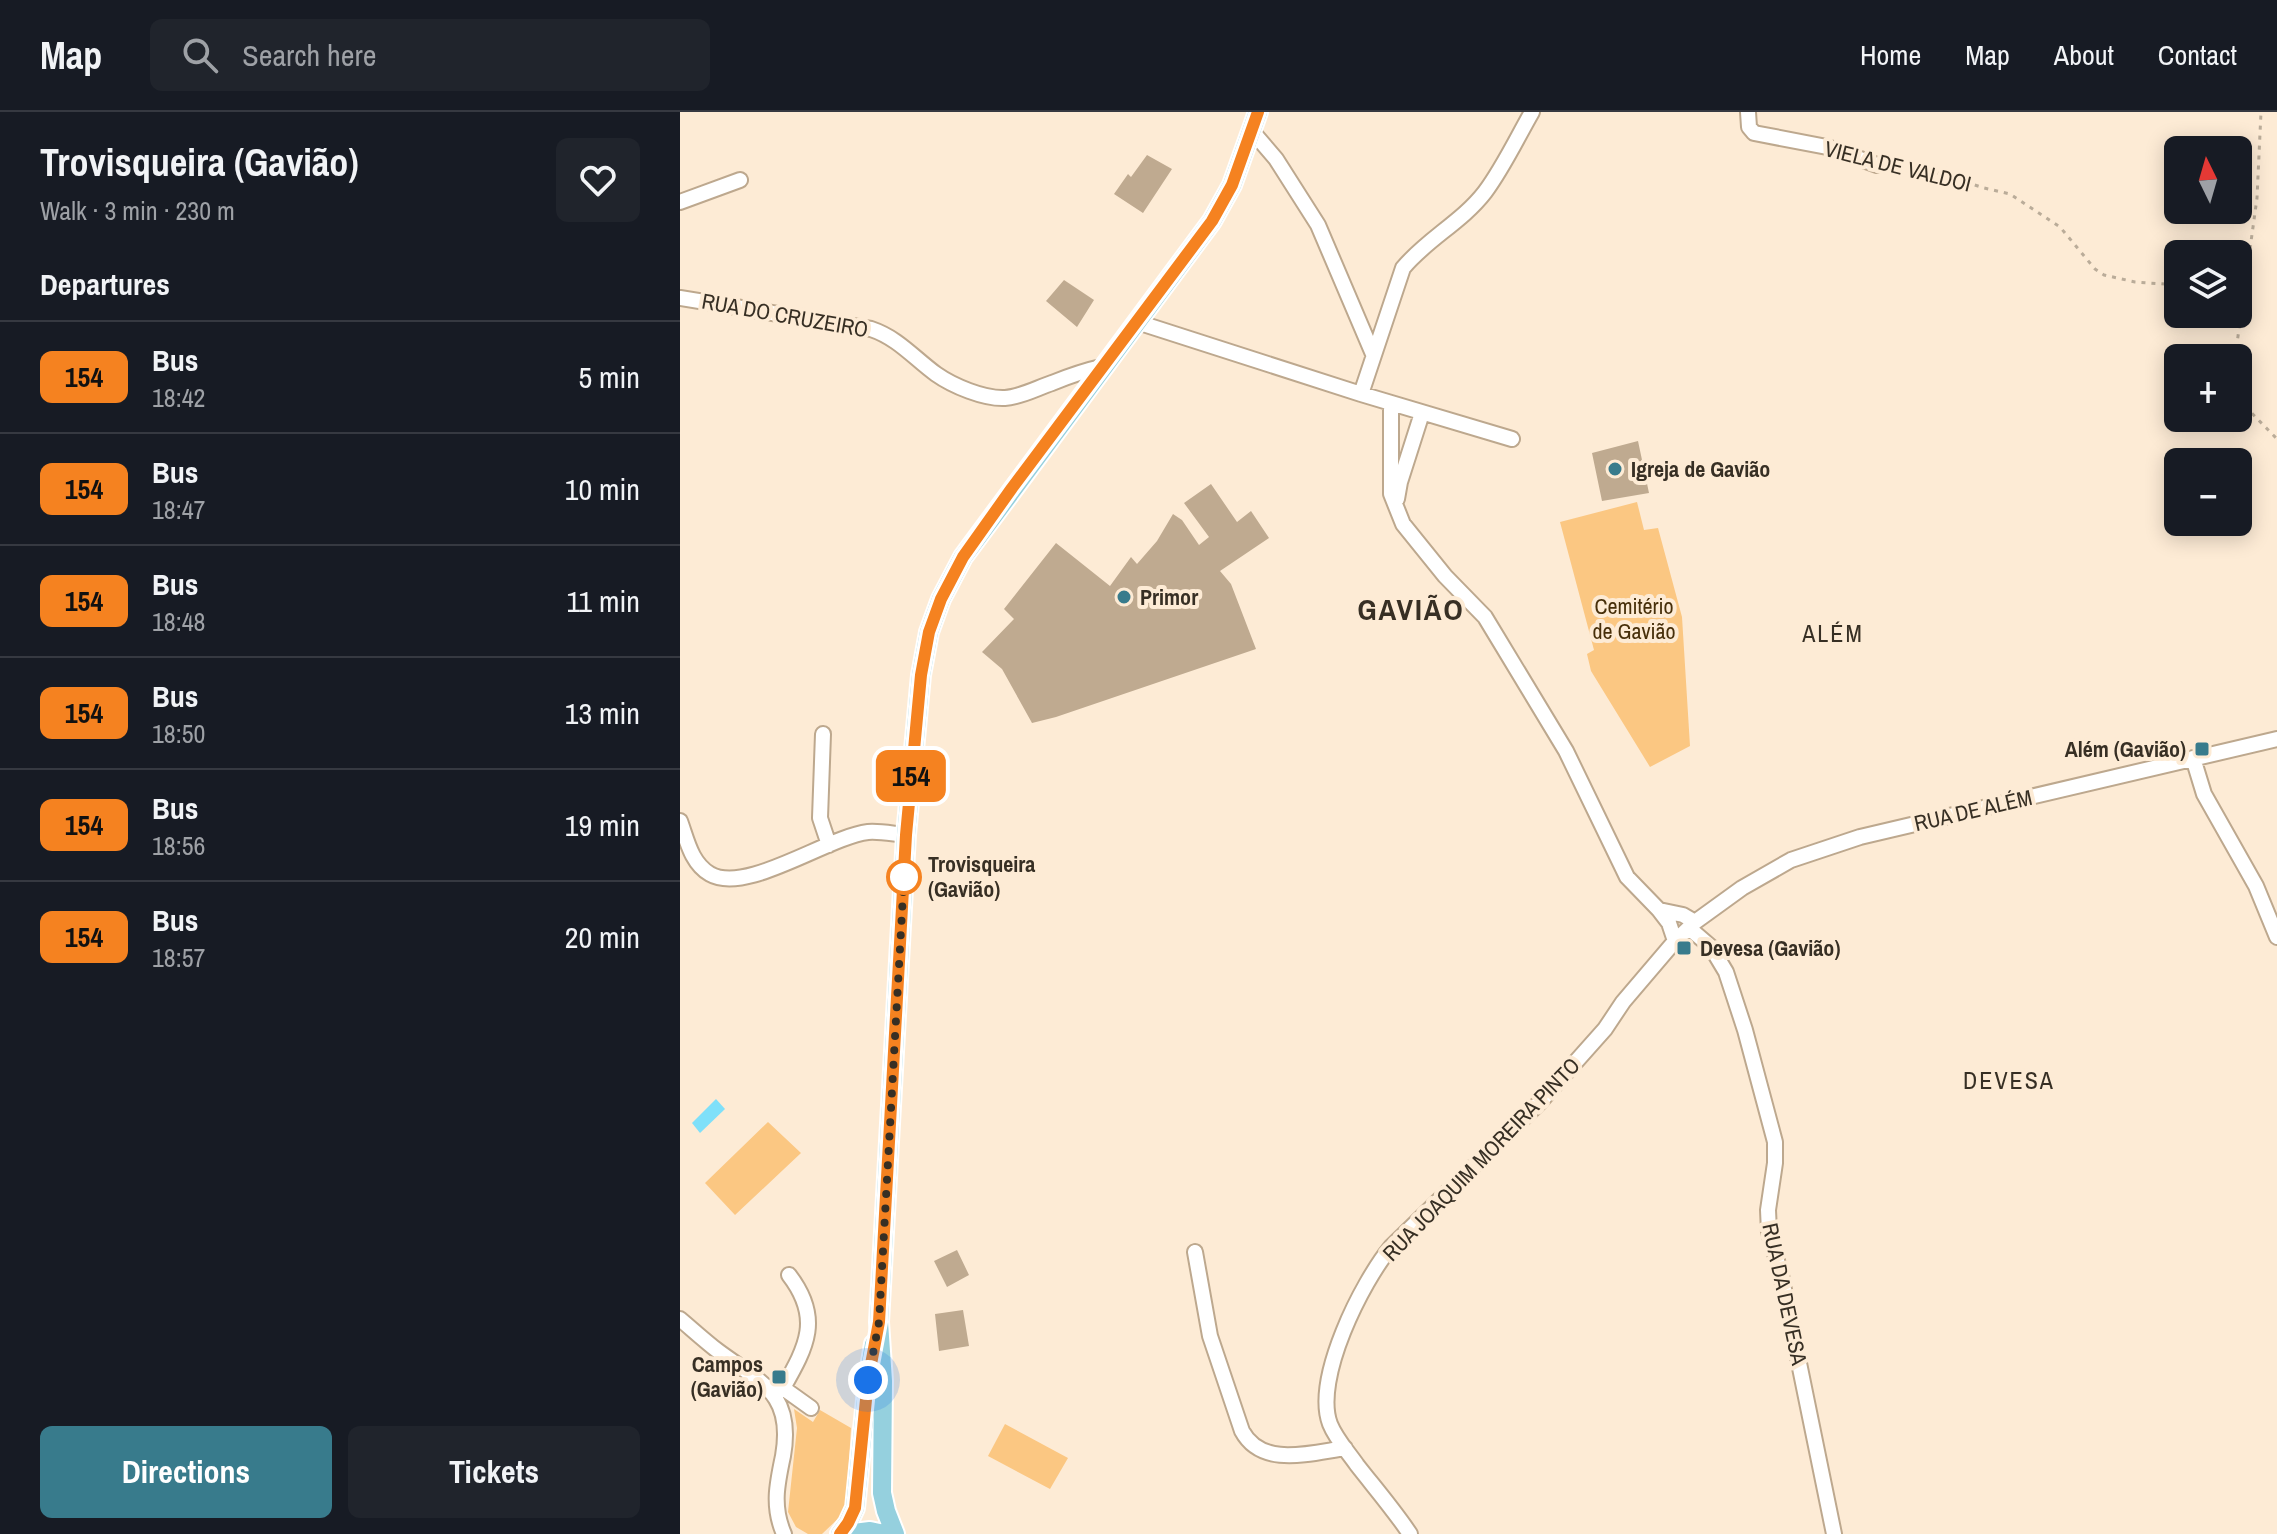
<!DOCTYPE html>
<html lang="en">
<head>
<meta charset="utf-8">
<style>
  body { margin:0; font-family:"Archivo Narrow",sans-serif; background:#20242c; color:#f1f3f6; height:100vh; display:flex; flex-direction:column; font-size:30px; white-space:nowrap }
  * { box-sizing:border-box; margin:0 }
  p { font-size:26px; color:#9ea1a6 }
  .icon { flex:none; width:44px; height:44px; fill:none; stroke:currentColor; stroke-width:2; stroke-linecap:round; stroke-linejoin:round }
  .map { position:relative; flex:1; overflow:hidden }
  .panel { display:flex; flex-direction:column; background:#171b24; width:680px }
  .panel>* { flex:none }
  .badge { padding:0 16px; border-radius:12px; font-size:28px; line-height:52px }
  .needle { width:52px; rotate:355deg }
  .buttons { position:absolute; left:1484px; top:24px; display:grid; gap:16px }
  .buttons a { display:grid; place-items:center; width:88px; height:88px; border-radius:12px; background:#171b24; box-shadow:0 4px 20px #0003; font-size:40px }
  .you { position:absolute; width:40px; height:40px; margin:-20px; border:6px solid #fff; border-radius:50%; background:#1a73e8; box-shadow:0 0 0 12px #1a73e833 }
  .map>.badge { position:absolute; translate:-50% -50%; box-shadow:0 0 0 4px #fff }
  h2 { padding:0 40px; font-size:30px; line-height:72px }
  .round { display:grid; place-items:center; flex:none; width:84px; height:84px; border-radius:12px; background:#20242c }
  .summary { display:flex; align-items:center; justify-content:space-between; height:136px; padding:0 40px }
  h1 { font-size:38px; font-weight:700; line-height:60px }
  .primary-button { display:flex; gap:16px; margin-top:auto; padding:16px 40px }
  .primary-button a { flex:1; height:92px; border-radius:12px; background:#387b8c; color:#fff; font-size:32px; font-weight:700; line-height:92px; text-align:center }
  .primary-button a+a { background:#20242c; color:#f1f3f6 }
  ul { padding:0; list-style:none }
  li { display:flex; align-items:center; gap:24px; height:112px; padding:0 40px; border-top:2px solid #363941 }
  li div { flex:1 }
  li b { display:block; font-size:30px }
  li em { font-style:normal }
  li .badge { min-width:88px; font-weight:700; text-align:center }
  header { display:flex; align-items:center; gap:48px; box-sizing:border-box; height:112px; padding:0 40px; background:#171b24; border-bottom:2px solid #363941 }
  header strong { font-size:38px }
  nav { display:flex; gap:44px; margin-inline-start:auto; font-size:28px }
  .search { width:560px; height:72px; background:#20242c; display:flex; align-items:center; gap:20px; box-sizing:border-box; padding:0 28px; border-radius:12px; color:#9ea1a6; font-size:30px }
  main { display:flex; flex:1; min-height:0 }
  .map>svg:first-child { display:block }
  .green { fill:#fbc782 }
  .water { fill:#7fe0f9 }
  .building { fill:#bfaa90 }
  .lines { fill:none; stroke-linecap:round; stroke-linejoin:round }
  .minor-casing { stroke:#bda88e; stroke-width:18 }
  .major-casing { stroke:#fff; stroke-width:22 }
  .path { stroke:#baac99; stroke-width:3; stroke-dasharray:4 6; stroke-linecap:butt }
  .minor { stroke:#fff; stroke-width:14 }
  .major { stroke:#95d0de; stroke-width:18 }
  .line-casing { stroke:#fff; stroke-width:18 }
  .line { stroke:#f58220; stroke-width:12 }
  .walk { stroke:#372f24; stroke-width:8; stroke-dasharray:0 14.4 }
  .poi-dot { fill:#387b8c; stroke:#fdebd5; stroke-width:3 }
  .stop-dot { fill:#fff; stroke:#f58220; stroke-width:4 }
  .labels { text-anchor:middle; stroke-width:8; stroke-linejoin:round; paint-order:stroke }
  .street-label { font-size:22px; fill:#372f24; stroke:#fdebd5 }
  .poi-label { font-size:22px; font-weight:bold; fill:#372f24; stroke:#fdebd5; text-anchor:start }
  .park-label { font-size:22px; fill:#472f0a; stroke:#fdebd5 }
  .stop-label { font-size:22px; font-weight:bold; fill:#372f24; stroke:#fdebd5; text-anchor:start }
  .neighbourhood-label { font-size:24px; letter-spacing:2px; fill:#372f24; stroke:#fdebd5 }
  .district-label { font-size:30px; font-weight:bold; letter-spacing:2px; fill:#372f24; stroke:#fdebd5 }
</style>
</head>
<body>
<header>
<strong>Map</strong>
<div class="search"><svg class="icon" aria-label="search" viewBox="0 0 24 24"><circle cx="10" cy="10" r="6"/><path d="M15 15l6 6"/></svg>Search here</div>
<nav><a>Home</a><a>Map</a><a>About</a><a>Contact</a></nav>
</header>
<main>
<section class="panel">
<div class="summary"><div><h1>Trovisqueira (Gavião)</h1><p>Walk · 3 min · 230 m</p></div><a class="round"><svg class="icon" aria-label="heart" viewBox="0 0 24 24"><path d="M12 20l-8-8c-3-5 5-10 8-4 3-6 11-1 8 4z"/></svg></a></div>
<h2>Departures</h2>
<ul>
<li><span class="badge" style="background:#f58220;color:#111">154</span><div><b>Bus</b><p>18:42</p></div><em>5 min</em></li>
<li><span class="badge" style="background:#f58220;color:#111">154</span><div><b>Bus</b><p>18:47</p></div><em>10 min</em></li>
<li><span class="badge" style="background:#f58220;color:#111">154</span><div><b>Bus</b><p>18:48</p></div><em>11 min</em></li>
<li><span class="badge" style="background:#f58220;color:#111">154</span><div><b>Bus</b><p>18:50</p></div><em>13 min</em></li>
<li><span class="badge" style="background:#f58220;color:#111">154</span><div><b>Bus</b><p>18:56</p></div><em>19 min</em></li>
<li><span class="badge" style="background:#f58220;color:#111">154</span><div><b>Bus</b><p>18:57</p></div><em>20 min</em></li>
</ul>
<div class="primary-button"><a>Directions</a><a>Tickets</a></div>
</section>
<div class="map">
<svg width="1597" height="1422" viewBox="0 0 1597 1422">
  <rect width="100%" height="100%" fill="#fdebd5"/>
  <path class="green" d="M957,390L964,418L978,416L1002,505L1010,634L970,655L911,559L907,542L914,538L880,410Z
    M88,1010L121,1041L55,1103L25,1071Z
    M114,1297L133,1310L140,1298L171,1316L166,1399L142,1422H128L116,1415L108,1400L117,1316Z
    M325,1312L388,1346L370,1377L308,1344Z"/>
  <path class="water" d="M36,987L45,997L20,1021L12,1011Z"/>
  <path class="building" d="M467,43L492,57L463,101L434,82L448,62L451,65Z
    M384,168L414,188L397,215L366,189Z
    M958,329L969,381L922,389L912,341Z
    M531,372L557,410L571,399L589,426L540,459L551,472L576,537L376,605L352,611L322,557L302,540L334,507L324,497L376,431L430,474L451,445L457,452L477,429L493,402L502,408L519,433L529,425L504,391Z
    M277,1138L289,1163L267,1175L254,1149Z
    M283,1198L289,1234L259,1239L255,1202Z"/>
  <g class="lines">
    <defs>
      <path id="minor" d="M1068,0L1069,15L1074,21L1147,35L1197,53
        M572,19L596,47L638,113L693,242
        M0,90L60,68
        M0,186L191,217C218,226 234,246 256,262C273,274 304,287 325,286C341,285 357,276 372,271C389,264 407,258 425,254
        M457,210L681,282L832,327
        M681,282L723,156C747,127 782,110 805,80C823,56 837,26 852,0
        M711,292V382L723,412L765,464L805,505L886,639L947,765L979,798L989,811L995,829
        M717,387L720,370L742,301
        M143,622L140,706L149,733
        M1513,646L1524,682L1576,774L1597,825
        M0,709C7,728 11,751 30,762C66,783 147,725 188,720C200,719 214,722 226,723
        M979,798L1003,803L1015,810
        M1009,816L1031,835L1046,860L1065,918L1095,1030V1051L1088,1098L1089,1120L1101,1163L1154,1422
        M515,1140L530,1224L562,1319C582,1356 630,1341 665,1336
        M0,1207C13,1218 25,1229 38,1239C81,1271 114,1281 103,1344C97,1372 92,1395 104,1422
        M94,1274L103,1276L131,1296
        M103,1276C127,1234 142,1206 109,1163
        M730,1422C714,1398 695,1376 677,1353C668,1340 656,1327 650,1312C633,1267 682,1170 711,1135L860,990L925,917L943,890L995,829L1015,810L1062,776L1111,748L1180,725L1597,627"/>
      <path id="major" d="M160,1422L168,1411L175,1396L188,1268L194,1232
        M166,1422L190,1419L204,1422
        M215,1422L206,1399L202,1381L203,1269L199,1210L226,723L241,563L249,520L261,487L283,445L532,109L552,73L578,0"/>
    </defs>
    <use href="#minor" class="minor-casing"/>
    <use href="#major" class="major-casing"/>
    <path class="path" d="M1208,52H1227L1242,56L1304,76L1330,82L1380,115L1415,157L1424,163L1455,170L1498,173
      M1555,246L1577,86L1581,0
      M1558,287L1597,327"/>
    <use href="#minor" class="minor"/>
    <use href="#major" class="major"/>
  </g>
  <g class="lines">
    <defs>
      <path id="line" d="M160,1422L168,1411L175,1396L188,1268L199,1210L226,723L241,563L249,520L261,487L283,445L332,376L532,109L552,73L578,0"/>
    </defs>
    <use href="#line" class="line-casing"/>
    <use href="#line" class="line"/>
    <path class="walk" d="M188,1268L199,1210L224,765"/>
  </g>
  <g class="poi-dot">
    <circle cx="935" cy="357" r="8"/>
    <circle cx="444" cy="485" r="8"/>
    <rect x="1514" y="629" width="16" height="16" rx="4"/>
    <rect x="996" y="828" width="16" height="16" rx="4"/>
    <rect x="91" y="1257" width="16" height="16" rx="4"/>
  </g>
  <circle class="stop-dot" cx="224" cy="765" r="16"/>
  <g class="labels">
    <g class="street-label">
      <text transform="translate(1218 54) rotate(14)" y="8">VIELA DE VALDOI</text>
      <text transform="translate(105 203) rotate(10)" y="8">RUA DO CRUZEIRO</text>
      <text transform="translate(1293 698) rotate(-13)" y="8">RUA DE ALÉM</text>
      <text transform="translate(801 1047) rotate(-46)" y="8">RUA JOAQUIM MOREIRA PINTO</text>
      <text transform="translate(1105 1182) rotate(78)" y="8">RUA DA DEVESA</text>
    </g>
    <g class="poi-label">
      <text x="951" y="365">Igreja de Gavião</text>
      <text x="460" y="493">Primor</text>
      <text x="1506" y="645" text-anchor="end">Além (Gavião)</text>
      <text x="1020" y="844">Devesa (Gavião)</text>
      <text x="83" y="1260" text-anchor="end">Campos<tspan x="83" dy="25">(Gavião)</tspan></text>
    </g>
    <g class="park-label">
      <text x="954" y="502">Cemitério<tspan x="954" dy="25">de Gavião</tspan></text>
    </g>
    <g class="stop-label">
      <text x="248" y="760">Trovisqueira<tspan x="248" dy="25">(Gavião)</tspan></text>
    </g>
    <g class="neighbourhood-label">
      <text x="1153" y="530">ALÉM</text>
      <text x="1329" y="977">DEVESA</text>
    </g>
    <g class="district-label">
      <text x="731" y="508">GAVIÃO</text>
    </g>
  </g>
</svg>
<div class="buttons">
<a><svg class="needle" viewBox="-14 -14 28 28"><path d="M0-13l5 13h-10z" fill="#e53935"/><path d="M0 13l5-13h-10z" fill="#9ea1a6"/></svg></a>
<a><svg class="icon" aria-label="layers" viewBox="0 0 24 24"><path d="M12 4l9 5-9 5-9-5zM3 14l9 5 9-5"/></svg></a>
<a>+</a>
<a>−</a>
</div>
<div class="you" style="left:188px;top:1268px"></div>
<b class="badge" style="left:231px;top:664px;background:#f58220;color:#111">154</b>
</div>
</main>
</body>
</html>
